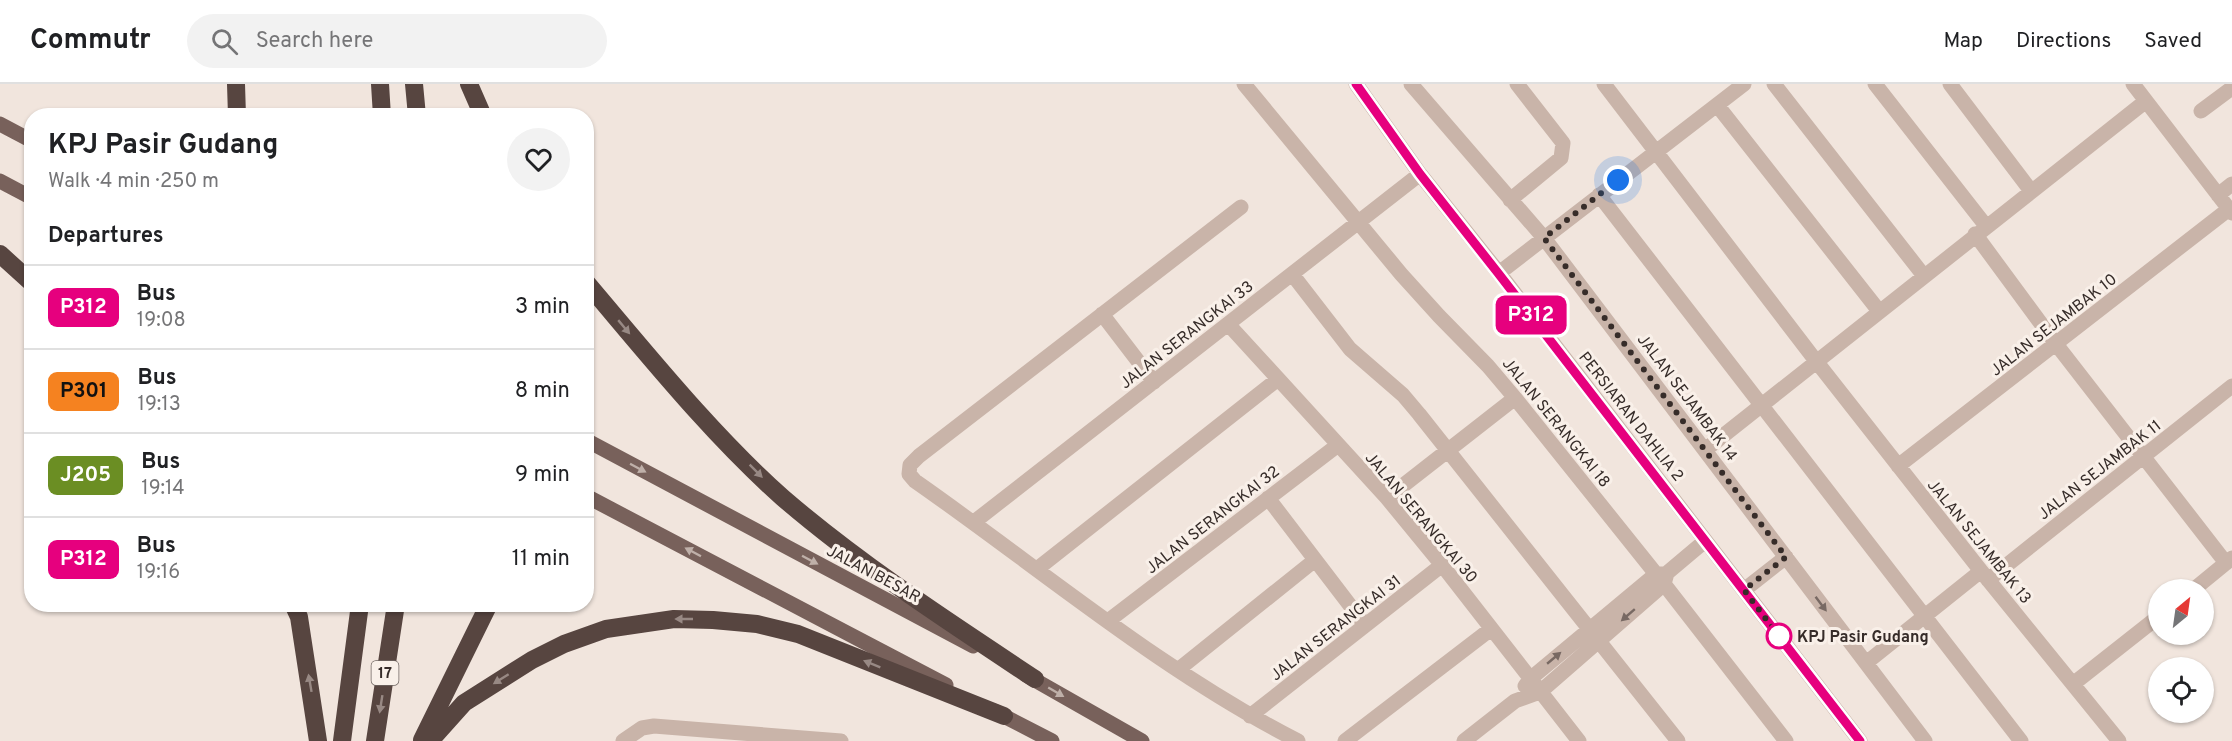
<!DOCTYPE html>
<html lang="en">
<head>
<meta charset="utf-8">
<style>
  body { margin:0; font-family:Overpass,sans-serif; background:#f2f2f2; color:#202124; height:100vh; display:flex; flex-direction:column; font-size:22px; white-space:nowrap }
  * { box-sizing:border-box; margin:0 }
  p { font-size:20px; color:#757577 }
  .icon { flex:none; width:33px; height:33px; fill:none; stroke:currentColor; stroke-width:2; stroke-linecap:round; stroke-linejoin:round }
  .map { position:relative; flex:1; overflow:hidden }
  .panel { position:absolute; left:24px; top:24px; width:570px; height:504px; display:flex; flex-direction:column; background:#fff; border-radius:24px; box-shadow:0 2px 4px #0004 }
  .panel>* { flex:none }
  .badge { padding:0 12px; border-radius:9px; font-size:21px; line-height:39px }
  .needle { width:39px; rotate:29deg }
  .controls { position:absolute; left:2148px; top:495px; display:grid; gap:12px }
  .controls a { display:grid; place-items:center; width:66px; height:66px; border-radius:50%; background:#fff; box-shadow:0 2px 4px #0004; font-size:30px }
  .you { position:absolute; width:30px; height:30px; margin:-15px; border:4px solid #fff; border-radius:50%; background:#1a73e8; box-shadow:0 0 0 9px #1a73e833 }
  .map>.badge { position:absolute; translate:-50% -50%; box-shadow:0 0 0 3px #fff }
  h2 { padding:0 24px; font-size:22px; line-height:54px }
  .round { display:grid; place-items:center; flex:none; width:63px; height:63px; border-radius:32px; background:#f2f2f2 }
  .headline { display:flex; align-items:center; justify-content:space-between; height:102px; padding:0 24px }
  h1 { font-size:28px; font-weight:700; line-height:45px }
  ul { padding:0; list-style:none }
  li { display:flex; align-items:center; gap:18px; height:84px; padding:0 24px; border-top:2px solid #e0e0e0 }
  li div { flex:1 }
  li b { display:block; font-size:22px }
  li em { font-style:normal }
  li .badge { min-width:66px; font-weight:700; text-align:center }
  header { display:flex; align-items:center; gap:36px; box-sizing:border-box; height:84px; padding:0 30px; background:#fff; border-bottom:2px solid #e0e0e0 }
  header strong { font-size:28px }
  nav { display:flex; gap:33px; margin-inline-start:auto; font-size:21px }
  .search { width:420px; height:54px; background:#f2f2f2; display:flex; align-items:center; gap:15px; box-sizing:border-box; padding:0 21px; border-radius:33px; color:#757577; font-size:22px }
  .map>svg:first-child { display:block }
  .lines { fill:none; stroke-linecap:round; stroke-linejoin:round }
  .minor { stroke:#c9b4a9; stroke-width:15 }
  .major { stroke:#78615b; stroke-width:15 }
  .highway { stroke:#574540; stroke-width:18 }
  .oneway { fill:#988984 }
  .oneway2 { fill:#bfb0a9 }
  .oneway3 { fill:#786963 }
  .line-casing { stroke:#fff; stroke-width:14 }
  .line { stroke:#e6007e; stroke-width:9 }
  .walk { stroke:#362c29; stroke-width:6; stroke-dasharray:0 10.8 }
  .stop-dot { fill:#fff; stroke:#e6007e; stroke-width:3 }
  .labels { text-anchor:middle; stroke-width:6; stroke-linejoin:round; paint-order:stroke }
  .shield { fill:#f9f0e9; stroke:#706763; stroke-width:1.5 }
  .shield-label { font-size:15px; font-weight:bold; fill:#362c29 }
  .street-label { font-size:16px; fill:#362c29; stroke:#f9f0e9 }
  .stop-label { font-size:16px; font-weight:bold; fill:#362c29; stroke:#f9f0e9; text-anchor:start }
</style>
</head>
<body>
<header>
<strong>Commutr</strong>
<div class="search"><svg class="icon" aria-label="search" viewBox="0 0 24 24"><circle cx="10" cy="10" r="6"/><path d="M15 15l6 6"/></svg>Search here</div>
<nav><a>Map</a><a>Directions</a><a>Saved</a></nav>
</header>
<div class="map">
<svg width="2232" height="657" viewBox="0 0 2232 657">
  <rect width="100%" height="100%" fill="#f1e5dd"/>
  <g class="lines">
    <path class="minor" d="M1244,0L1401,190L1439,232L1488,282L1515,314L1664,500L1786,657
      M1356,0L1420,90L1499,189L1860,657
      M1411,0L1544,154L1925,657
      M1604,0L1816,277L1981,487L2119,657
      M1774,0L1924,192
      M1875,0L1986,142
      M1950,0L2031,107
      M2133,0L2232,129
      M1717,21L1879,227
      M2201,27L2232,4
      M1599,111L2021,657
      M2218,111L2232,100
      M1510,116L1561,74L1563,59L1517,0
      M1241,123L919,372L910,381L909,390L915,397C1041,485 1161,587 1298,657
      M1975,150L2056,260L2226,479
      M1499,189L1744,0
      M1292,190L1350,265L1403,311L1419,330L1678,657
      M1102,230L1154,298
      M1228,240L1387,414L1442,481L1579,657
      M1705,366L2146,17
      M1898,382L2229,125
      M1268,414L1365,541
      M1387,414L1515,314
      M974,438L1420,90
      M1037,485L1278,295
      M1988,496L2232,302
      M1744,506L1786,473
      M2193,506L2232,474
      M1108,537L1338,361
      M1866,579L1981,487
      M1179,585L1315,476
      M2073,600L2158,533
      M1525,602L1530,595L1656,490H1667
      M1250,632L1442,481
      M623,657L642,644L654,642L841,657
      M1345,657L1491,545
      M1464,657L1515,617L1540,608L1664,500L1667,489L1705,457"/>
    <path class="major" d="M0,40L32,57
      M0,97L32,114
      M586,356L973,562
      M586,412L946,601
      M1026,591L1142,657
      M994,627L1052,657"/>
    <path class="highway" d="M236,0L237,32
      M380,0L382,32
      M414,0L417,32
      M469,0L483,32
      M0,170L32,199
      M586,198C648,271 712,351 783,414C861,481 949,538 1035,595
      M293,520L299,533L318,657
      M422,656L489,520
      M342,657L360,520
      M375,657L396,520
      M430,657L464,619L532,576L564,560L606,545L674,535L713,536L757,540L798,550L1004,632"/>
  </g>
  <defs><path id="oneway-solid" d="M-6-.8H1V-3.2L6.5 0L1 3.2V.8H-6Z" transform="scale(1.5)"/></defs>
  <g class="oneway">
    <use href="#oneway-solid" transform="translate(624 243) rotate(50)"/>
    <use href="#oneway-solid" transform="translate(756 387) rotate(45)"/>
    <use href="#oneway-solid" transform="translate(684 535) rotate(-180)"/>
    <use href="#oneway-solid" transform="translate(872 580) rotate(-158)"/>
    <use href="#oneway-solid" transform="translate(501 595) rotate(148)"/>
    <use href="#oneway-solid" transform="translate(310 599) rotate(-100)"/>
    <use href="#oneway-solid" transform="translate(381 620) rotate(99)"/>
  </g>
  <g class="oneway2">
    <use href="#oneway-solid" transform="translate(638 384) rotate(28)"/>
    <use href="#oneway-solid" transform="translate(693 468) rotate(-152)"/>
    <use href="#oneway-solid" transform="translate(810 476) rotate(28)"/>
    <use href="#oneway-solid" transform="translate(1056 608) rotate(30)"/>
  </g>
  <g class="oneway3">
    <use href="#oneway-solid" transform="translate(1821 520) rotate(53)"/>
    <use href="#oneway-solid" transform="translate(1628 531) rotate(139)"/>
    <use href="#oneway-solid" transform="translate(1554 574) rotate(-40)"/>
  </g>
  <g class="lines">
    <defs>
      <path id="line" d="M1356,0L1420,90L1498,189L1860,657"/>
    </defs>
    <use href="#line" class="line-casing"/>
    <use href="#line" class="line"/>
    <path class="walk" d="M1618,96L1544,154L1786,473L1744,506L1785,560L1779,552"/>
  </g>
  <circle class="stop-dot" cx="1779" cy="552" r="12"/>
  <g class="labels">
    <rect class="shield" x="371.5" y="577" width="27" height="24" rx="4.5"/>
    <g class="shield-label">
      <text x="385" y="594">17</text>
    </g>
    <g class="street-label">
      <text transform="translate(2053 240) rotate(-38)" y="6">JALAN SEJAMBAK 10</text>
      <text transform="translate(1186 250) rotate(-38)" y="6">JALAN SERANGKAI 33</text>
      <text transform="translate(1688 313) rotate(53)" y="6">JALAN SEJAMBAK 14</text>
      <text transform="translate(1632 332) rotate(52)" y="6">PERSIARAN DAHLIA 2</text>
      <text transform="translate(1557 338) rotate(51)" y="6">JALAN SERANGKAI 18</text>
      <text transform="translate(2099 385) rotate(-38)" y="6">JALAN SEJAMBAK 11</text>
      <text transform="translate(1422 433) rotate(50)" y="6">JALAN SERANGKAI 30</text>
      <text transform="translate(1212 435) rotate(-38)" y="6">JALAN SERANGKAI 32</text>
      <text transform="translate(1980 457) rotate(51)" y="6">JALAN SEJAMBAK 13</text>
      <text transform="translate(874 489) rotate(28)" y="6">JALAN BESAR</text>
      <text transform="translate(1335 543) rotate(-38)" y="6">JALAN SERANGKAI 31</text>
    </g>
    <g class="stop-label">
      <text x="1797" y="558">KPJ Pasir Gudang</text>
    </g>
  </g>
</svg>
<div class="controls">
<a><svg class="needle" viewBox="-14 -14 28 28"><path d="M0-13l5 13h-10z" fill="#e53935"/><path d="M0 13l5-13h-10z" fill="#757577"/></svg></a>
<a><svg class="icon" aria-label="locate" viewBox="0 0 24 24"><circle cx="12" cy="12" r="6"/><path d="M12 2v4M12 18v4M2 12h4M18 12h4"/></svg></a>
</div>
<div class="you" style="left:1618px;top:96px"></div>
<b class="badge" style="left:1531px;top:231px;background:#e6007e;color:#fff">P312</b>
<section class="panel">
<div class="headline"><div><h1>KPJ Pasir Gudang</h1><p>Walk · 4 min · 250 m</p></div><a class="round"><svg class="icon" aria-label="heart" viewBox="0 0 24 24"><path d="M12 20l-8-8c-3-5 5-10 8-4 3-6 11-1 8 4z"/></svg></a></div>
<h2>Departures</h2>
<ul>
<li><span class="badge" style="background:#e6007e;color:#fff">P312</span><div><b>Bus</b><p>19:08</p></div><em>3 min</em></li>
<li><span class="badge" style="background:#f58220;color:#111">P301</span><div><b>Bus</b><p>19:13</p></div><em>8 min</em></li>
<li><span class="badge" style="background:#6b8e23;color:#fff">J205</span><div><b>Bus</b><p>19:14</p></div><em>9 min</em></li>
<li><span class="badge" style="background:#e6007e;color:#fff">P312</span><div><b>Bus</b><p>19:16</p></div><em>11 min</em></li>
</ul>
</section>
</div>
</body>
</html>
